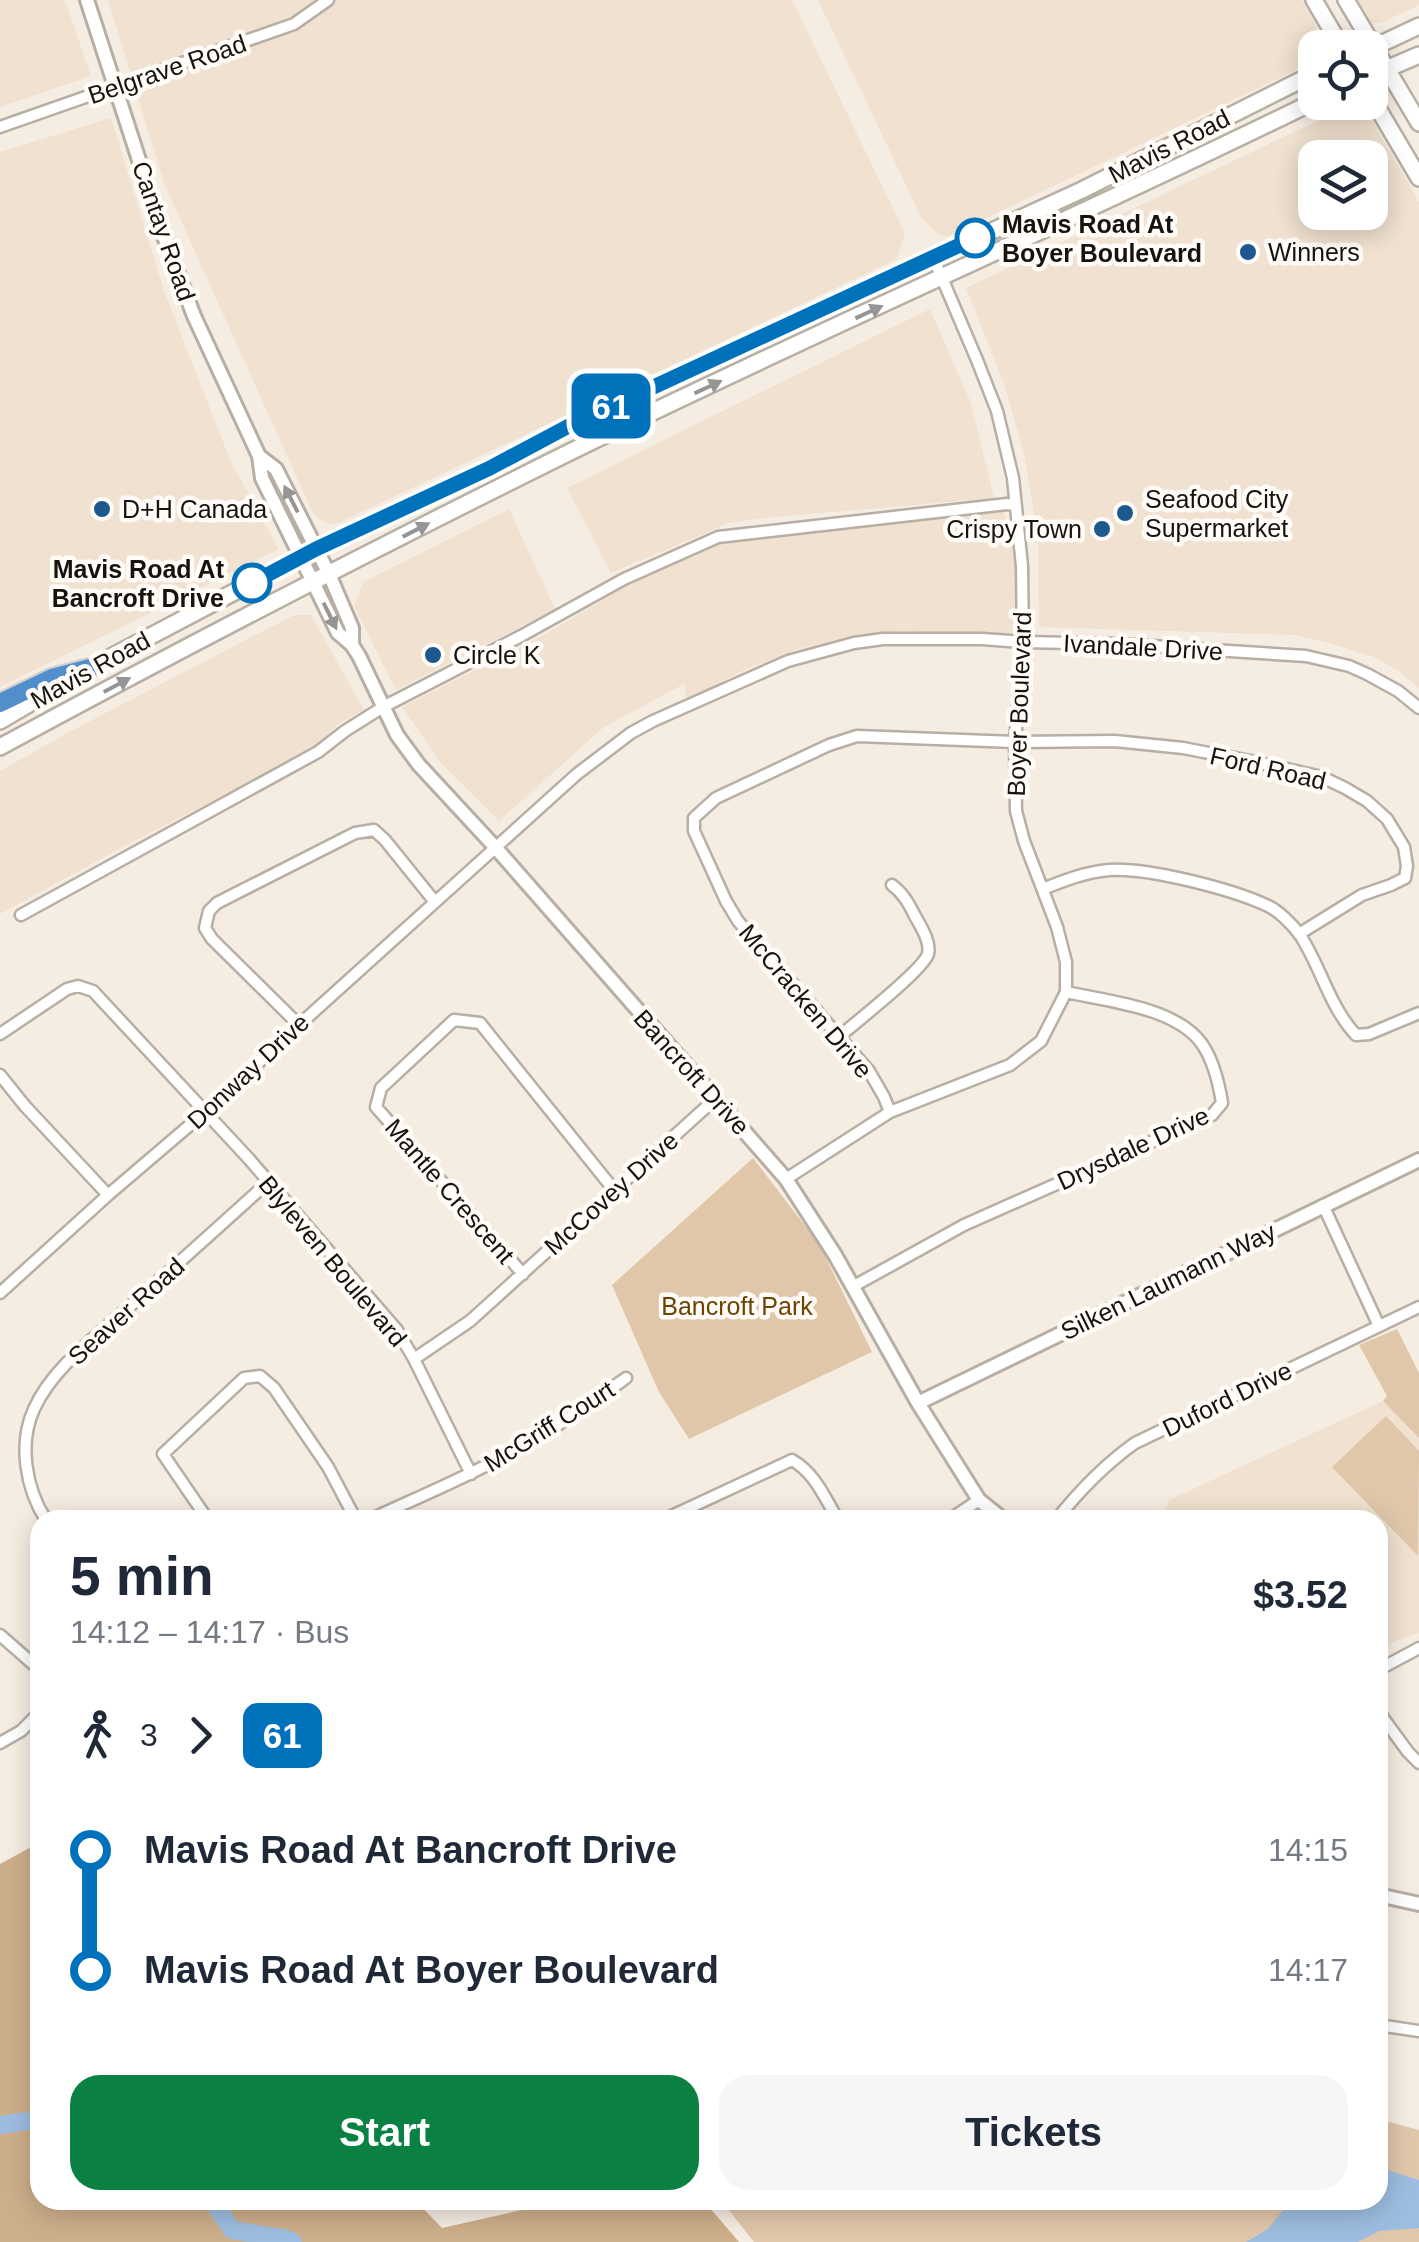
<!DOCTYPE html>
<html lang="en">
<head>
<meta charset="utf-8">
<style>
  body { margin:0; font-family:Helvetica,sans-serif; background:#f6f6f7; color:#1f2937; height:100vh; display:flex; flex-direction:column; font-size:38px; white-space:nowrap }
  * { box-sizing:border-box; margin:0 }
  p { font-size:32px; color:#747a83 }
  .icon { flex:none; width:55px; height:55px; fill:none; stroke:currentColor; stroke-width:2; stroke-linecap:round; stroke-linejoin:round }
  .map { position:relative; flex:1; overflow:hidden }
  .drawer { position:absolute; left:30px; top:1510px; width:1358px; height:700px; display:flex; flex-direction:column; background:#fff; border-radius:30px; box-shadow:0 5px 25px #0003 }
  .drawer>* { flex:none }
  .badge { padding:0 20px; border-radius:15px; font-size:35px; line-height:65px }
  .buttons { position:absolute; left:1298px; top:30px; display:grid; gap:20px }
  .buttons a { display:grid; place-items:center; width:90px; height:90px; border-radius:20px; background:#fff; box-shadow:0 5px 25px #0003; font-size:50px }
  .map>.badge { position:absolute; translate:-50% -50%; box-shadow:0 0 0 5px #fff }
  .legs { display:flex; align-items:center; gap:15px; height:110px; padding:0 40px; font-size:32px }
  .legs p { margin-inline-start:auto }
  .overview { display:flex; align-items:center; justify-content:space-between; height:170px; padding:0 40px }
  h1 { font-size:55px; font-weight:800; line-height:75px }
  .cta { display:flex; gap:20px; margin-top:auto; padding:20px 40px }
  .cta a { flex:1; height:115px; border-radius:30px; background:#0b8043; color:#fff; font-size:40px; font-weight:800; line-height:115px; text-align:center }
  .cta a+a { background:#f6f6f7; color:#1f2937 }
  ul { padding:0 40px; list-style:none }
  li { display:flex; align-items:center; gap:35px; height:120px; font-size:38px }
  li i { display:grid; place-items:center; width:15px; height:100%; margin:0 12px; background:currentColor }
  li i::after { content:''; width:25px; height:25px; margin:-12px; border:8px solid; border-radius:50%; background:#fff }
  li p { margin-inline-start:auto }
  li:first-child i { background:linear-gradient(#0000 50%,currentColor 0) }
  li:last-child i { background:linear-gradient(currentColor 50%,#0000 0) }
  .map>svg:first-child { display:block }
  .built { fill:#f0e1d0; fill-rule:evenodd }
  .green { fill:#e0c7aa }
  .forest { fill:#cdae8a }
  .water { fill:#9dbde0 }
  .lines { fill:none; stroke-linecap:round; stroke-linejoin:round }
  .river { stroke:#9dbde0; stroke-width:18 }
  .minor-casing { stroke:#b7aea4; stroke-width:15 }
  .tertiary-casing { stroke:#b7aea4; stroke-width:18 }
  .secondary-casing { stroke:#b7aea4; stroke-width:20 }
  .motorway-casing { stroke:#d0d0cf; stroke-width:22 }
  .minor { stroke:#fff; stroke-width:10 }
  .tertiary { stroke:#fff; stroke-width:12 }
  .secondary { stroke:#fff; stroke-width:15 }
  .motorway { stroke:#518ecc; stroke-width:18 }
  .oneway { fill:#969593 }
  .line-1-casing { stroke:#fff; stroke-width:22 }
  .line-1 { stroke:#0072bc; stroke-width:15 }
  .stop-1-dot { fill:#fff; stroke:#0072bc; stroke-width:5 }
  .poi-dot { fill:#1d598f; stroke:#fffbf7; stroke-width:4 }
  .labels { text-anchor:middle; stroke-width:9; stroke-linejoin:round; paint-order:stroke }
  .street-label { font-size:25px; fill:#16130f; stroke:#fffbf7 }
  .stop-label { font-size:25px; font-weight:bold; fill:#16130f; stroke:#fffbf7; text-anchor:start }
  .poi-label { font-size:25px; fill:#16130f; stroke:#fffbf7; text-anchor:start }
  .park-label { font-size:25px; fill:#6c4300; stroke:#fffbf7 }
</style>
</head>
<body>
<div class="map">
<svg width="1419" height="2242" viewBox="0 0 1419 2242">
  <rect width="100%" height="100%" fill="#f6ede2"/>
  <path class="built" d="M0,0H65L91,76L0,107Z
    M108,0H792L905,233L897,259L336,524L328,523L317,518L311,509L164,183Z
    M818,0H1302L1314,20L1318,37L1313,54L1292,72L947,237L938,234L922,219Z
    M1357,0H1419V5L1381,23H1371Z
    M1351,105L1366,110L1419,202V688L1397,670L1374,657L1329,643L1294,635L1039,627L1038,538L1024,453L1004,384L966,288ZM1315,158H1370V212H1315Z
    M111,118L164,291L231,462L279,549L0,687V152Z
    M930,309L971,403L994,498L753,519L729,523L611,573L567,488Z
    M509,509L555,609L396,690L354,606L363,582Z
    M1004,512L1016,567V637L900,631L804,647L746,669L687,700L684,684L604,727L499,821L440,762L402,707L544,635L635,581L717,540Z
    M294,615H311L364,710L338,724L310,752L130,843L0,914V771L71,731Z
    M1383,1401L1419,1438V1633L1394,1641L1378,1652V1520H1163L1169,1500Z"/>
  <path class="green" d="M753,1158L819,1244L872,1352L689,1439L659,1392L612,1285Z
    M1397,1329L1419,1373V1438L1383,1401L1387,1396L1359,1345Z
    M1386,1416L1419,1451L1418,1556L1332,1467Z
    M1378,2119L1419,2130V2242H754L721,2200H1378Z"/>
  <path class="forest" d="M35,1845L40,1898V2200H415L442,2228L535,2207L544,2200H703L739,2242H0V1864Z"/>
  <path class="water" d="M1378,2167L1419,2180V2228L1379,2231L1358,2242H1246L1268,2229L1291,2200H1378Z"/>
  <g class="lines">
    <path class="river" d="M0,2125L40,2119
      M212,2200L232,2230L287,2239L293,2242"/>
    <defs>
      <path id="minor" d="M0,127L294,24L328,0
        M1043,889C1065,880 1086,872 1109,870C1147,867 1231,889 1266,905C1278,910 1292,924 1300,935C1321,967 1329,1006 1356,1035L1369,1034L1419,1013
        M21,915L318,752L345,731L383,707L521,636L624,579L718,537L1007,504L1016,505
        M299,1025L212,939L205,928L209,911L217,903L355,833L374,830L385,840L435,902
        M0,1034L67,989L78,986L93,991L249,1159L397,1330L414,1359L471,1474
        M840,1036C856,1022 923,970 928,954C931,942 921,927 915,916C909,904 903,893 892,885
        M0,1075L25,1106L108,1195
        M890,1112L884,1097L869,1071L738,921L726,901L694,831V818L716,798L829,745L857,736L1015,742L1115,741L1183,748L1256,762L1322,777L1345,788L1367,801L1387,819L1404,847L1407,866L1405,878L1391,885L1362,895L1299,934
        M786,1179L890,1112L1010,1065L1041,1041L1066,992V962L1057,927L1024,841L1016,811L1015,742L1023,642L1022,566L1013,478L997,411L977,360L933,257
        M1323,1205L1379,1326
        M523,1274L376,1107L381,1088L454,1020L480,1023L614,1190
        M854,1286L964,1225L1212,1115L1222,1103C1219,1084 1213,1060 1202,1044C1176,1007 1106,1001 1066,992
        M0,1293L108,1195L204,1113L299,1025L577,774L631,733L653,721L788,661L854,643L883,639H982L1023,642L1121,644L1306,656L1349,666L1367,674L1398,691L1419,708
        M414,1359L470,1321L714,1100
        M46,1520C26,1489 18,1444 34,1409C53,1367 96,1337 129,1307C175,1266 221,1225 267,1183
        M208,1520L163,1454L244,1378L260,1376L274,1388L328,1467L356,1520
        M369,1520C423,1495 478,1472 530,1442C563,1423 595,1400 626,1378
        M663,1520L792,1460C815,1473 825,1498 838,1520
        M949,1520L979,1500
        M1056,1520C1080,1490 1104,1465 1135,1443L1419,1307
        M0,1635L40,1670
        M1378,1670L1419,1648
        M1378,1711L1408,1752L1419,1763
        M0,1743L21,1731L40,1712
        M1378,2025L1419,2031"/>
      <path id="tertiary" d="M87,0L163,234L194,316L259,456L262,478L338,633L352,645L359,656L397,735L419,765L495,847L786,1179L835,1255L918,1403L979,1500L1004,1520
        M259,456L276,469L329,574L352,628V645
        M918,1403L1419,1160
        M1378,1895L1419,1904"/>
      <path id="secondary" d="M1314,0L1342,48
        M1346,0L1419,123
        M1370,49L1419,26
        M1370,76L1419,55
        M1370,95L1419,178
        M0,721L90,668L316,549L490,468L567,427L712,359L1082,190L1315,73
        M0,747C188,645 378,547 570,452C816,331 1069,222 1315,101"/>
      <path id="motorway" d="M0,703L52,678L90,668"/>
    </defs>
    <use href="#minor" class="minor-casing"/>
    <use href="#tertiary" class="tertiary-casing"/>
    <use href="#secondary" class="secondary-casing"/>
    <use href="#motorway" class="motorway-casing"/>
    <use href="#minor" class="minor"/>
    <use href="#tertiary" class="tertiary"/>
    <use href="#secondary" class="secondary"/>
    <use href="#motorway" class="motorway"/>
  </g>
  <defs><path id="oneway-solid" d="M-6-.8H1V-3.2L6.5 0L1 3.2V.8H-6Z" transform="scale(2.5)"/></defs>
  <g class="oneway">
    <use href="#oneway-solid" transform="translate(869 312) rotate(-25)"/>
    <use href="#oneway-solid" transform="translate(708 387) rotate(-25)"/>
    <use href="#oneway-solid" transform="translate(291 499) rotate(-117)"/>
    <use href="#oneway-solid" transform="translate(416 530) rotate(-27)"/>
    <use href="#oneway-solid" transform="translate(330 616) rotate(64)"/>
    <use href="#oneway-solid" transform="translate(117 685) rotate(-28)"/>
  </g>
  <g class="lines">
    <defs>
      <path id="line-1" d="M252,583L316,549L490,468L567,427L975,238"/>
    </defs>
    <use href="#line-1" class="line-1-casing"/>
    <use href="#line-1" class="line-1"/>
  </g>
  <g class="stop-1-dot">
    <circle cx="975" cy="238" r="18"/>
    <circle cx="252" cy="583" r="18"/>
  </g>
  <g class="poi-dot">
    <circle cx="1248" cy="252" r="10"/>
    <circle cx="102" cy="509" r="10"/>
    <circle cx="1125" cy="513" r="10"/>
    <circle cx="1102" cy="529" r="10"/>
    <circle cx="433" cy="655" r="10"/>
  </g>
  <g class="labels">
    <g class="street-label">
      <text transform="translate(167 69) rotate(-19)" y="9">Belgrave Road</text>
      <text transform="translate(1169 146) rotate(-27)" y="9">Mavis Road</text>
      <text transform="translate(164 231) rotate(71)" y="9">Cantay Road</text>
      <text transform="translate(1143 647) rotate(3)" y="9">Ivandale Drive</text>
      <text transform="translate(90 670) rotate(-29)" y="9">Mavis Road</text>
      <text transform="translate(1019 704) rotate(-88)" y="9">Boyer Boulevard</text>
      <text transform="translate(1268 768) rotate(13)" y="9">Ford Road</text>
      <text transform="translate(806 1001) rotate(50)" y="9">McCracken Drive</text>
      <text transform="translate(248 1071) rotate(-43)" y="9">Donway Drive</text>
      <text transform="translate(692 1072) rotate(48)" y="9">Bancroft Drive</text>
      <text transform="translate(1133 1148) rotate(-25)" y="9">Drysdale Drive</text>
      <text transform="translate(450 1191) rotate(49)" y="9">Mantle Crescent</text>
      <text transform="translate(611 1193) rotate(-42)" y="9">McCovey Drive</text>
      <text transform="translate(333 1261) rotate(50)" y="9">Blyleven Boulevard</text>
      <text transform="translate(1168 1281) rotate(-26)" y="9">Silken Laumann Way</text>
      <text transform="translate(126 1311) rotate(-42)" y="9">Seaver Road</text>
      <text transform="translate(1227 1399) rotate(-26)" y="9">Duford Drive</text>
      <text transform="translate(549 1426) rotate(-32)" y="9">McGriff Court</text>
    </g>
    <g class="stop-label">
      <text x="1002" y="233">Mavis Road At<tspan x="1002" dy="29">Boyer Boulevard</tspan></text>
      <text x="224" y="578" text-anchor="end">Mavis Road At<tspan x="224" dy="29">Bancroft Drive</tspan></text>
    </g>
    <g class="poi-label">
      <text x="1268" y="261">Winners</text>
      <text x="1145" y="508">Seafood City<tspan x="1145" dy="29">Supermarket</tspan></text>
      <text x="122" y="518">D+H Canada</text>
      <text x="1082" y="538" text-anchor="end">Crispy Town</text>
      <text x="453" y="664">Circle K</text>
    </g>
    <g class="park-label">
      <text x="737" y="1315">Bancroft Park</text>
    </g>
  </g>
</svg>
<div class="buttons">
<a><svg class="icon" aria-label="locate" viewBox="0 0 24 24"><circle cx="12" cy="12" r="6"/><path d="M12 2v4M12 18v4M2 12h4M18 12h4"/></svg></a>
<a><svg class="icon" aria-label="layers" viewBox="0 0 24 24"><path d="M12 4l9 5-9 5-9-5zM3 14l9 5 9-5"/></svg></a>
</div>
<b class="badge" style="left:611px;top:406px;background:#0072bc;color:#fff">61</b>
<section class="drawer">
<div class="overview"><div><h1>5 min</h1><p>14:12 – 14:17 · Bus</p></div><b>$3.52</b></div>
<div class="legs"><svg class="icon" aria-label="walk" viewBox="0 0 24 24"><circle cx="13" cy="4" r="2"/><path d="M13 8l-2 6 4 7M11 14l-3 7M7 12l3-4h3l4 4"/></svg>3<svg class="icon" aria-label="forward" viewBox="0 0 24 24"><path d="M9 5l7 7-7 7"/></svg><b class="badge" style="background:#0072bc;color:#fff">61</b></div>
<ul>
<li><i style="color:#0072bc"></i><b>Mavis Road At Bancroft Drive</b><p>14:15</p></li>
<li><i style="color:#0072bc"></i><b>Mavis Road At Boyer Boulevard</b><p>14:17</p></li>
</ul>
<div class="cta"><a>Start</a><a>Tickets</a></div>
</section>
</div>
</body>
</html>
